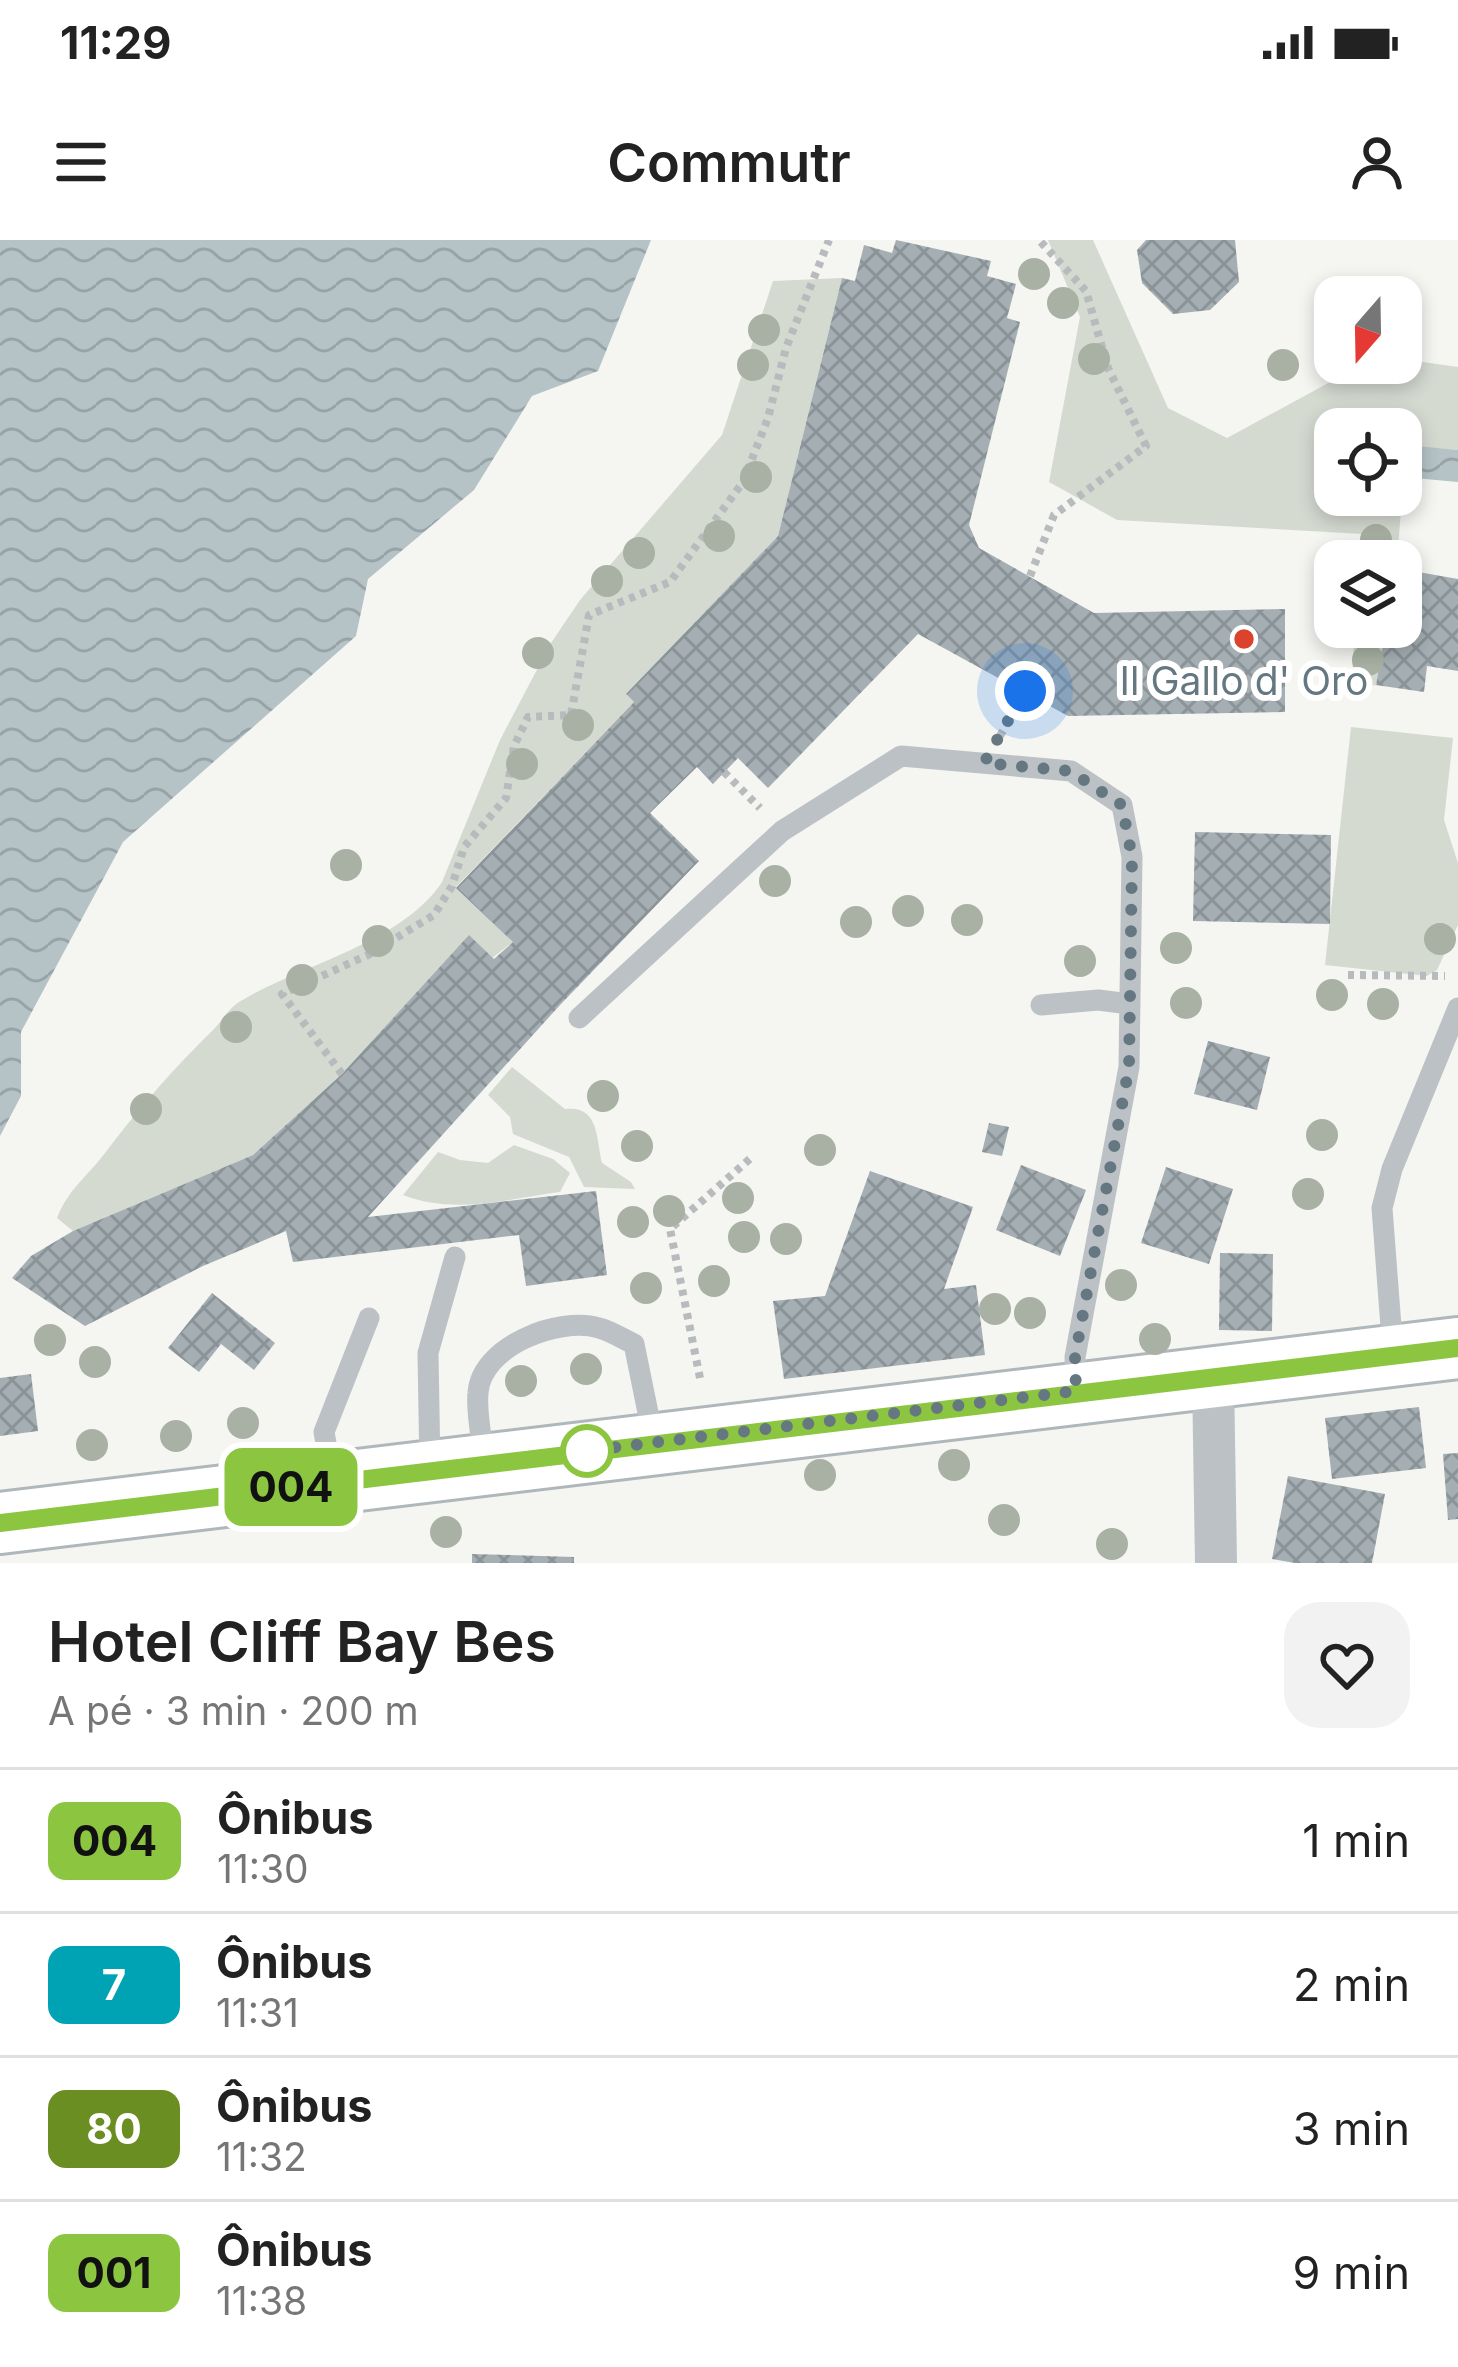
<!DOCTYPE html>
<html lang="pt">
<head>
<meta charset="utf-8">
<style>
  body { margin:0; font-family:Inter,sans-serif; background:#f2f2f2; color:#222; height:100vh; display:flex; flex-direction:column; font-size:45px; white-space:nowrap }
  * { box-sizing:border-box; margin:0 }
  p { font-size:39px; color:#767676 }
  .icon { flex:none; width:66px; height:66px; fill:none; stroke:currentColor; stroke-width:2; stroke-linecap:round; stroke-linejoin:round }
  .map { position:relative; height:1323px; overflow:hidden }
  .side { display:flex; flex-direction:column; background:#fff; flex:1 }
  .side>* { flex:none }
  .badge { padding:0 24px; border-radius:18px; font-size:42px; line-height:78px }
  .needle { width:78px; rotate:200deg }
  .controls { position:absolute; left:1314px; top:36px; display:grid; gap:24px }
  .controls a { display:grid; place-items:center; width:108px; height:108px; border-radius:24px; background:#fff; box-shadow:0 6px 18px #0003; font-size:60px }
  .you { position:absolute; width:60px; height:60px; margin:-30px; border:9px solid #fff; border-radius:50%; background:#1a73e8; box-shadow:0 0 0 18px #1a73e833 }
  .map>.badge { position:absolute; translate:-50% -50%; box-shadow:0 0 0 6px #fff }
  .round { display:grid; place-items:center; flex:none; width:126px; height:126px; border-radius:36px; background:#f2f2f2 }
  .summary { display:flex; align-items:center; justify-content:space-between; height:204px; padding:0 48px }
  h1 { font-size:57px; font-weight:600; line-height:90px }
  ul { padding:0; list-style:none }
  li { display:flex; align-items:center; gap:36px; height:144px; padding:0 48px; border-top:3px solid #e0e0e0 }
  li div { flex:1 }
  li b { display:block; font-size:45px }
  li em { font-style:normal }
  li .badge { min-width:132px; font-weight:700; text-align:center }
  .status { display:flex; justify-content:space-between; align-items:center; height:84px; padding:0 60px; background:#fff; direction:ltr }
  .status svg { height:33px; fill:currentColor }
  header { display:flex; justify-content:space-between; align-items:center; height:156px; padding:0 48px; background:#fff; font-size:54px; font-weight:600 }
  .map>svg:first-child { display:block }
  .green { fill:#d5dad1; fill-rule:evenodd }
  .water { fill:url(#water-waves) }
  .building { fill:url(#building-cross-hatch) }
  .lines { fill:none; stroke-linecap:round; stroke-linejoin:round }
  .secondary-casing { stroke:#b0b7ba; stroke-width:66 }
  .path { stroke:#b8bbbd; stroke-width:8; stroke-dasharray:6 6; stroke-linecap:butt }
  .lane { stroke:#bbc1c4; stroke-width:21 }
  .street { stroke:#bbc1c4; stroke-width:42 }
  .secondary { stroke:#fff; stroke-width:60 }
  .tree { fill:#a9b1a4 }
  .line-casing { stroke:#fff; stroke-width:27 }
  .line { stroke:#8cc641; stroke-width:18 }
  .walk { stroke:#657882; stroke-width:12; stroke-dasharray:0 21.6 }
  .poi-dot { fill:#db432c; stroke:#fff; stroke-width:4.5 }
  .stop-dot { fill:#fff; stroke:#8cc641; stroke-width:6 }
  .labels { text-anchor:middle; stroke-width:12; stroke-linejoin:round; paint-order:stroke }
  .poi-label { font-size:39px; fill:#657882; stroke:#fff }
</style>
</head>
<body>
<div class="status"><b>11:29</b><svg viewBox="0 0 49 12"><path d="M0 12V9h3v3zM5 12V6h3v6zM10 12V3h3v9zM15 12V0h3v12zM26 1h20v11H26zM47 4h2v5h-2z"/></svg></div>
<header><svg class="icon" aria-label="menu" viewBox="0 0 24 24"><path d="M4 6h16M4 12h16M4 18h16"/></svg>Commutr<svg class="icon" aria-label="person" viewBox="0 0 24 24"><circle cx="12" cy="8" r="4"/><path d="M4 21q1-7 8-7t8 7"/></svg></header>
<div class="map">
<svg width="1458" height="1323" viewBox="0 0 1458 1323">
  <defs>
    <pattern id="water-waves" width="16" height="10" patternUnits="userSpaceOnUse" patternTransform="scale(3)"><rect width="16" height="10" fill="#b5c3c6"/><path d="M0 5q4-4 8 0t8 0" fill="none" stroke="#97a3a6"/></pattern>
    <pattern id="building-cross-hatch" width="8" height="8" patternUnits="userSpaceOnUse" patternTransform="scale(3)"><rect width="8" height="8" fill="#a5afb3"/><path d="M0 0l8 8M0 8l8-8" fill="none" stroke="#8a9397"/></pattern>
  </defs>
  <rect width="100%" height="100%" fill="#f5f5f2"/>
  <path class="green" d="M1048,0H1093L1168,168L1227,198L1365,123H1401V119L1458,127V210L1406,206L1397,321H1361L1362,294L1117,280L1049,242L1080,77ZM1335,189H1401V255H1335Z
    M842,38L778,296L626,454L634,462L456,647L513,702L342,834L253,915L73,991L57,978C69,948 86,938 105,913C141,866 172,830 214,789C222,781 229,768 239,762C300,725 402,703 442,642L500,500L551,403L580,360L722,195L773,41Z
    M1355,387H1386L1376,445L1351,449Z
    M1351,487L1453,498L1444,580L1458,623V685L1437,730L1427,736L1325,725Z
    M512,827L565,869C599,865 596,897 602,923L631,942L635,949L584,947L569,917L513,894L510,877L488,855Z
    M514,905L553,919L570,933L560,952C507,959 454,975 403,955L438,912L460,920L488,923Z"/>
  <path class="water" d="M0,0H651L598,131L532,156L474,250L368,339L356,396L123,602L21,792V856L0,896Z
    M1406,205L1458,210V242L1403,237Z"/>
  <path class="building" d="M896,0L991,21L987,36L1016,44L1007,78L1020,82L969,285L979,308L1094,373L1285,369V472L1068,476L918,394L768,548L738,518L713,544L697,527L650,573L699,621L560,765L368,977L596,951L607,1035L526,1046L519,995L293,1022L286,991L203,1026L85,1086L12,1038L31,1016L73,991L253,915L342,834L469,695L494,719L513,702L456,648L634,462L626,454L778,296L842,38L855,41L864,5L892,13Z
    M1146,0H1235L1239,42L1210,70L1173,74L1142,43L1137,10Z
    M1401,329L1458,339V431L1427,426L1424,452L1376,445L1386,387H1401Z
    M1195,592L1331,595L1330,684L1193,681Z
    M1208,801L1270,817L1257,870L1194,854Z
    M989,883L1009,887L1002,916L982,912Z
    M1021,925L1086,950L1060,1016L996,990Z
    M1166,927L1233,949L1209,1024L1141,1003Z
    M870,931L973,967L944,1049L976,1045L985,1115L784,1139L773,1061L825,1056Z
    M1220,1013L1273,1014L1272,1091L1219,1090Z
    M212,1053L275,1103L254,1130L221,1104L199,1132L168,1108Z
    M31,1134L38,1191L0,1196V1138Z
    M1419,1167L1426,1228L1332,1239L1325,1178Z
    M1458,1213V1279L1448,1280L1443,1214Z
    M1288,1236L1385,1254L1372,1323H1295L1272,1319Z
    M472,1314L574,1317V1323H472Z"/>
  <g class="lines">
    <defs>
      <path id="secondary" d="M0,1283L1458,1108"/>
    </defs>
    <use href="#secondary" class="secondary-casing"/>
    <path class="path" d="M1030,336L1054,275L1146,206L1108,128L1086,51L1039,0
      M1000,496L1025,451
      M724,532L760,568
      M1348,735L1445,736
      M342,834L282,754L368,715L434,675L452,646L464,607L506,558L514,506L528,477L571,475L589,375L670,342L743,242L768,178L786,108L829,0
      M700,1138L670,989L752,917"/>
    <path class="lane" d="M1041,765L1098,760L1130,764
      M579,778L782,591L901,516L1071,531L1122,565L1132,617L1129,827L1075,1117L1076,1151
      M1393,1113L1382,968L1392,929L1458,768
      M484,1219C482,1198 476,1174 478,1153C481,1106 559,1076 599,1088C611,1091 623,1099 634,1104L654,1202
      M430,1229L428,1113L455,1017
      M333,1242L324,1192L369,1078"/>
    <path class="street" d="M1213,1136L1216,1323"/>
    <use href="#secondary" class="secondary"/>
  </g>
  <g class="tree">
    <circle cx="1034" cy="34" r="16"/>
    <circle cx="1063" cy="63" r="16"/>
    <circle cx="764" cy="90" r="16"/>
    <circle cx="1094" cy="119" r="16"/>
    <circle cx="753" cy="125" r="16"/>
    <circle cx="1283" cy="125" r="16"/>
    <circle cx="756" cy="237" r="16"/>
    <circle cx="719" cy="296" r="16"/>
    <circle cx="1376" cy="300" r="16"/>
    <circle cx="639" cy="313" r="16"/>
    <circle cx="607" cy="341" r="16"/>
    <circle cx="538" cy="413" r="16"/>
    <circle cx="1368" cy="420" r="16"/>
    <circle cx="578" cy="485" r="16"/>
    <circle cx="522" cy="524" r="16"/>
    <circle cx="346" cy="625" r="16"/>
    <circle cx="775" cy="641" r="16"/>
    <circle cx="908" cy="671" r="16"/>
    <circle cx="967" cy="680" r="16"/>
    <circle cx="856" cy="682" r="16"/>
    <circle cx="1440" cy="699" r="16"/>
    <circle cx="378" cy="701" r="16"/>
    <circle cx="1176" cy="708" r="16"/>
    <circle cx="1080" cy="721" r="16"/>
    <circle cx="302" cy="740" r="16"/>
    <circle cx="1332" cy="755" r="16"/>
    <circle cx="1186" cy="763" r="16"/>
    <circle cx="1383" cy="764" r="16"/>
    <circle cx="236" cy="787" r="16"/>
    <circle cx="603" cy="856" r="16"/>
    <circle cx="146" cy="869" r="16"/>
    <circle cx="1322" cy="895" r="16"/>
    <circle cx="637" cy="906" r="16"/>
    <circle cx="820" cy="910" r="16"/>
    <circle cx="1308" cy="954" r="16"/>
    <circle cx="738" cy="958" r="16"/>
    <circle cx="669" cy="971" r="16"/>
    <circle cx="633" cy="982" r="16"/>
    <circle cx="744" cy="997" r="16"/>
    <circle cx="786" cy="999" r="16"/>
    <circle cx="714" cy="1041" r="16"/>
    <circle cx="1121" cy="1045" r="16"/>
    <circle cx="646" cy="1048" r="16"/>
    <circle cx="995" cy="1069" r="16"/>
    <circle cx="1030" cy="1073" r="16"/>
    <circle cx="1155" cy="1099" r="16"/>
    <circle cx="50" cy="1100" r="16"/>
    <circle cx="95" cy="1122" r="16"/>
    <circle cx="586" cy="1129" r="16"/>
    <circle cx="521" cy="1141" r="16"/>
    <circle cx="243" cy="1183" r="16"/>
    <circle cx="176" cy="1196" r="16"/>
    <circle cx="92" cy="1205" r="16"/>
    <circle cx="954" cy="1225" r="16"/>
    <circle cx="820" cy="1235" r="16"/>
    <circle cx="1004" cy="1280" r="16"/>
    <circle cx="446" cy="1292" r="16"/>
    <circle cx="1112" cy="1304" r="16"/>
  </g>
  <g class="lines">
    <defs>
      <path id="line" d="M0,1283L1458,1108"/>
    </defs>
    <use href="#line" class="line-casing"/>
    <use href="#line" class="line"/>
    <path class="walk" d="M587,1211L569,1213L1076,1151L1075,1117L1129,827L1132,617L1122,565L1070,531L984,523L1025,451"/>
  </g>
  <circle class="poi-dot" cx="1244" cy="399" r="12"/>
  <circle class="stop-dot" cx="587" cy="1211" r="24"/>
  <g class="labels">
    <g class="poi-label">
      <text x="1244" y="455">Il Gallo d' Oro</text>
    </g>
  </g>
</svg>
<div class="controls">
<a><svg class="needle" viewBox="-14 -14 28 28"><path d="M0-13l5 13h-10z" fill="#e53935"/><path d="M0 13l5-13h-10z" fill="#767676"/></svg></a>
<a><svg class="icon" aria-label="locate" viewBox="0 0 24 24"><circle cx="12" cy="12" r="6"/><path d="M12 2v4M12 18v4M2 12h4M18 12h4"/></svg></a>
<a><svg class="icon" aria-label="layers" viewBox="0 0 24 24"><path d="M12 4l9 5-9 5-9-5zM3 14l9 5 9-5"/></svg></a>
</div>
<div class="you" style="left:1025px;top:451px"></div>
<b class="badge" style="left:291px;top:1247px;background:#8cc641;color:#111">004</b>
</div>
<section class="side">
<div class="summary"><div><h1>Hotel Cliff Bay Bes</h1><p>A pé · 3 min · 200 m</p></div><a class="round"><svg class="icon" aria-label="heart" viewBox="0 0 24 24"><path d="M12 20l-8-8c-3-5 5-10 8-4 3-6 11-1 8 4z"/></svg></a></div>
<ul>
<li><span class="badge" style="background:#8cc641;color:#111">004</span><div><b>Ônibus</b><p>11:30</p></div><em>1 min</em></li>
<li><span class="badge" style="background:#00a3b4;color:#fff">7</span><div><b>Ônibus</b><p>11:31</p></div><em>2 min</em></li>
<li><span class="badge" style="background:#6b8e23;color:#fff">80</span><div><b>Ônibus</b><p>11:32</p></div><em>3 min</em></li>
<li><span class="badge" style="background:#8cc641;color:#111">001</span><div><b>Ônibus</b><p>11:38</p></div><em>9 min</em></li>
</ul>
</section>
</body>
</html>
